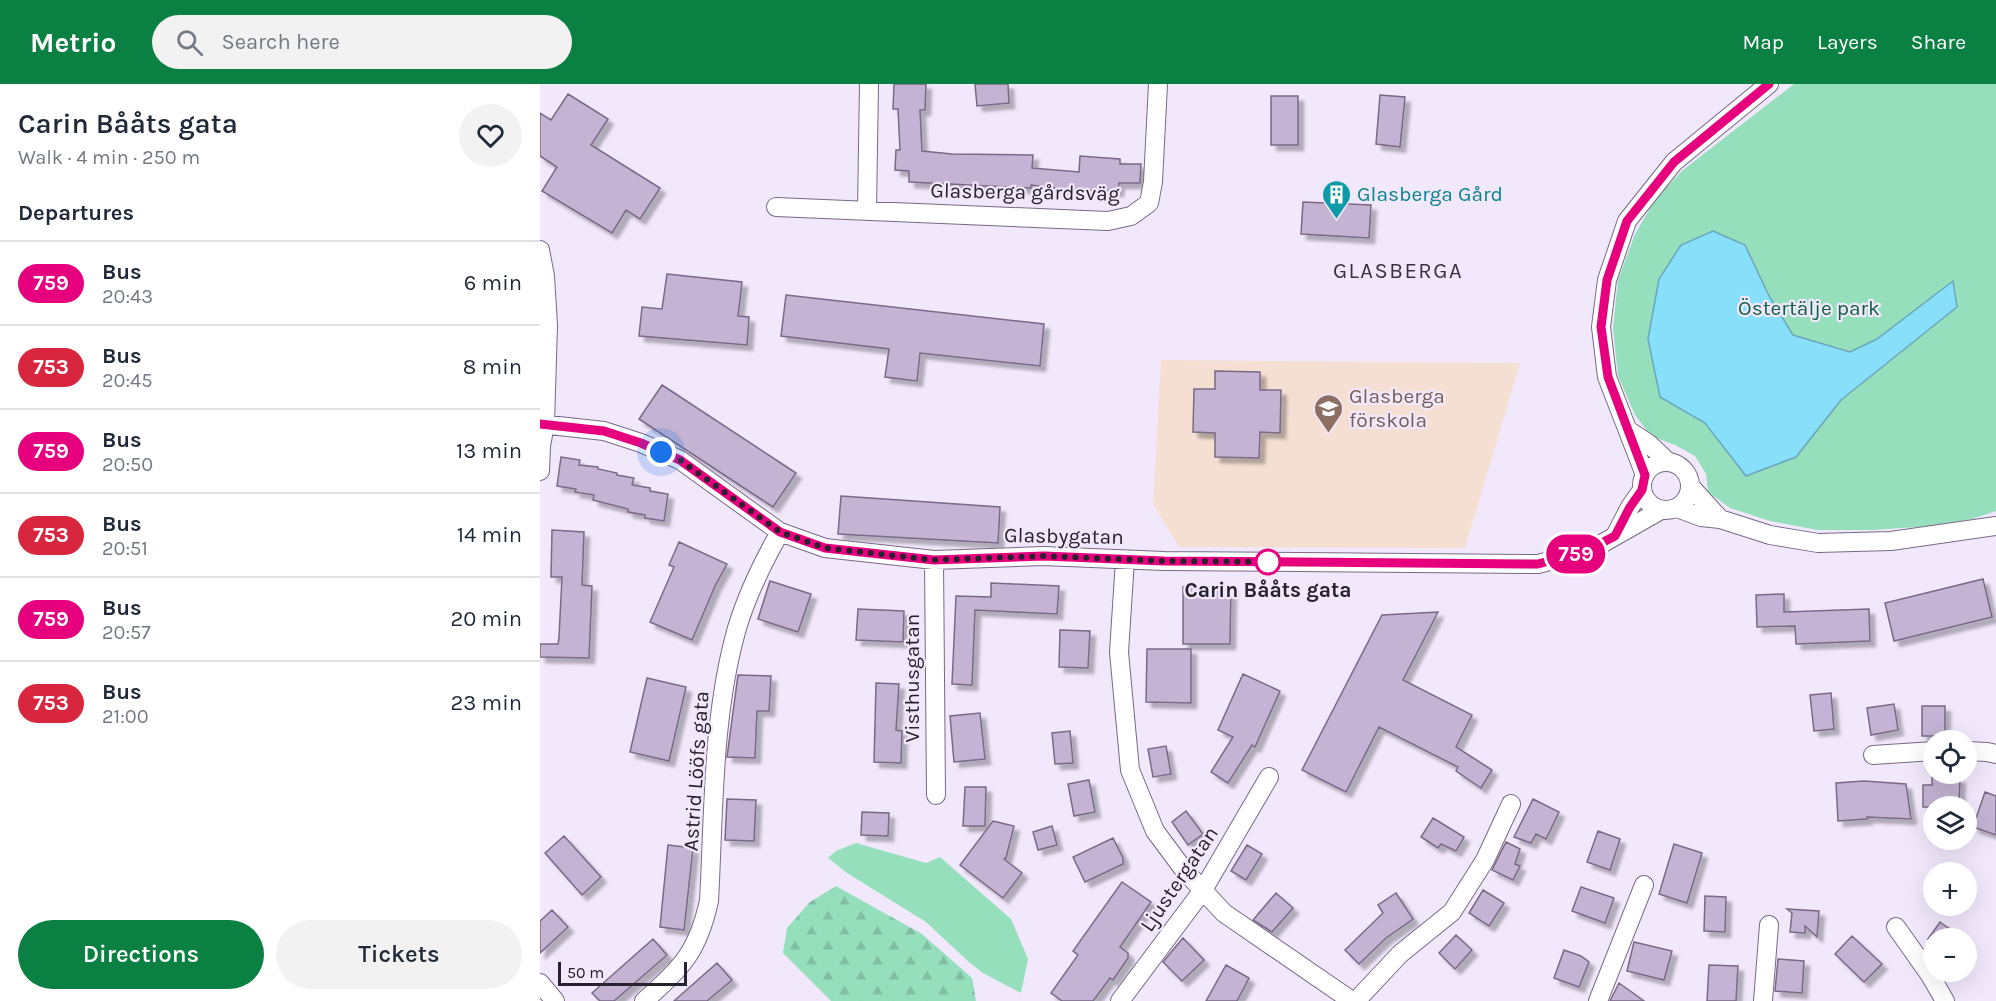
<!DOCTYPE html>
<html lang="en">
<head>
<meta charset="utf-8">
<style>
  body { margin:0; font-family:Karla,sans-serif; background:#f2f2f3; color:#1f2937; height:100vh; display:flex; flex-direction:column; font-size:22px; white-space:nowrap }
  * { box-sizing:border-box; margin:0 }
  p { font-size:20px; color:#747a83 }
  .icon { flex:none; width:33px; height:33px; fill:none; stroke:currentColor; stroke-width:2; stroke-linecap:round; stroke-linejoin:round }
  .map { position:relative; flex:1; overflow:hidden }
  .details { display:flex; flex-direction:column; background:#fff; width:540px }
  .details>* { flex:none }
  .badge { padding:0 12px; border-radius:20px; font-size:21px; line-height:39px }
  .buttons { position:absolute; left:1383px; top:646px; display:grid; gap:12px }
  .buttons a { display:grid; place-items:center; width:54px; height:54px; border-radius:50%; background:#fff; box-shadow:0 6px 24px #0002; font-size:30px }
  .scale { position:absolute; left:18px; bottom:15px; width:129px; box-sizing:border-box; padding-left:6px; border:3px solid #28222e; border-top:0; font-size:16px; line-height:21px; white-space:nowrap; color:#28222e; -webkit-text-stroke:4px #f2e8fc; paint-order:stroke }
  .you { position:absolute; width:30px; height:30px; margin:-15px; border:4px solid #fff; border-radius:50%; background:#1a73e8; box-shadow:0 0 0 9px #1a73e833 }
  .map>.badge { position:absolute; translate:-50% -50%; box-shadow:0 0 0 3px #fff }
  h2 { padding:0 18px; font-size:22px; line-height:54px }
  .round { display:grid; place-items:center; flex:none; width:63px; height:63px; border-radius:32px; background:#f2f2f3 }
  .headline { display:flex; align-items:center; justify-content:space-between; height:102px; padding:0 18px }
  h1 { font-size:28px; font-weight:600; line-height:45px }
  .cta { display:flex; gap:12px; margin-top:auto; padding:12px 18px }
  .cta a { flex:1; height:69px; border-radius:36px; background:#0b8043; color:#fff; font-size:24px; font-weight:600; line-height:69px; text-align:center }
  .cta a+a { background:#f2f2f3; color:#1f2937 }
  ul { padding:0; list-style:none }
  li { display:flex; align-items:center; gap:18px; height:84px; padding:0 18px; border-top:2px solid #e0e1e3 }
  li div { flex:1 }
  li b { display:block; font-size:22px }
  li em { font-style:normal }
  li .badge { min-width:66px; font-weight:700; text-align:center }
  header { display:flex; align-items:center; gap:36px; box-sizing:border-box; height:84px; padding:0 30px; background:#0b8043; color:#fff }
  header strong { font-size:28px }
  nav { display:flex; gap:33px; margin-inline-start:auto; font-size:21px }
  .search { width:420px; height:54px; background:#f2f2f3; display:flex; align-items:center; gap:15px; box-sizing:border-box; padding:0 21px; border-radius:33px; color:#747a83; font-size:22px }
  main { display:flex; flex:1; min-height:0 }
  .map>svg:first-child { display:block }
  .education { fill:#f5ded2 }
  .forest { fill:url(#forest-firs) }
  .park { fill:#95dfbd }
  .water { fill:#87dff9; stroke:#6aa6bc; stroke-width:1.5 }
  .building { fill:#c4b3d3; stroke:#796a87; stroke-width:1.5; filter:url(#shadow) }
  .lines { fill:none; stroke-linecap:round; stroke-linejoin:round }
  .minor-casing { stroke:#786986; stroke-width:20 }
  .minor { stroke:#fff; stroke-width:18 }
  .line-casing { stroke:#fff; stroke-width:14 }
  .line { stroke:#e6007e; stroke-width:9 }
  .walk { stroke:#28222e; stroke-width:6; stroke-dasharray:0 10.8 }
  .stop-dot { fill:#fff; stroke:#e6007e; stroke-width:3 }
  .labels { text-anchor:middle; stroke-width:4.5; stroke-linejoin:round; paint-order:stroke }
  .street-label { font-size:21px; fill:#28222e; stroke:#f2e8fc }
  .culture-label { font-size:21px; fill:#0d838f; stroke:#f2e8fc; text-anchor:start }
  .park-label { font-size:21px; fill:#0f5f43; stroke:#f2e8fc }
  .education-label { font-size:21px; fill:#785e54; stroke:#f2e8fc; text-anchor:start }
  .stop-label { font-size:21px; font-weight:bold; fill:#28222e; stroke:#f2e8fc }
  .neighbourhood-label { font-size:22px; letter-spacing:1.5px; fill:#3c2e48; stroke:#f2e8fc }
</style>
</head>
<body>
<header>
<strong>Metrio</strong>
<div class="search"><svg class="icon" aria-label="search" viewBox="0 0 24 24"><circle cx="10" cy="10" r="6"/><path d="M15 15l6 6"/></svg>Search here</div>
<nav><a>Map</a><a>Layers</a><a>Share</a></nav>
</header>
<main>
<section class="details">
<div class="headline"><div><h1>Carin Bååts gata</h1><p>Walk · 4 min · 250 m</p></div><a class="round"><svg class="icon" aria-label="heart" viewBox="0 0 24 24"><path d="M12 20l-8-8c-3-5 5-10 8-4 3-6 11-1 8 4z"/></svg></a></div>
<h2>Departures</h2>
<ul>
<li><span class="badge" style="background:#e6007e;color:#fff">759</span><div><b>Bus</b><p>20:43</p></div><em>6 min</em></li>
<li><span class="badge" style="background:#d7263d;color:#fff">753</span><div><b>Bus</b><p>20:45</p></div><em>8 min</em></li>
<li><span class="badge" style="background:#e6007e;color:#fff">759</span><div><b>Bus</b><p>20:50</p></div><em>13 min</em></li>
<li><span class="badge" style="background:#d7263d;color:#fff">753</span><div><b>Bus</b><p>20:51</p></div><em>14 min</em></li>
<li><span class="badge" style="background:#e6007e;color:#fff">759</span><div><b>Bus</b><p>20:57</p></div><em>20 min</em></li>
<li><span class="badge" style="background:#d7263d;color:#fff">753</span><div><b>Bus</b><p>21:00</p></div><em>23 min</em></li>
</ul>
<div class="cta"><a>Directions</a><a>Tickets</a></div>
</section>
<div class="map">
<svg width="1456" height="917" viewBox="0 0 1456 917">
  <defs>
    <pattern id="forest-firs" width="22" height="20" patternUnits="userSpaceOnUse" patternTransform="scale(1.5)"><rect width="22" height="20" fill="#95dfbd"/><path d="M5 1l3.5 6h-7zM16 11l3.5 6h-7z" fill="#80bfa3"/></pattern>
    <filter id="shadow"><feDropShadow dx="5.5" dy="5.5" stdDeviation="1.5" flood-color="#0004"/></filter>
  </defs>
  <rect width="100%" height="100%" fill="#f2e8fc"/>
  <path class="education" d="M621,276L980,279L925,464L639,463L613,420Z"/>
  <path class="forest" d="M296,802L382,850L432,894L436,917H291L243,869L247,844L270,818Z"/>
  <path class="park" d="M1254,0H1456V427L1432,435L1391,442L1333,446H1278L1230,437L1190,424L1168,408L1166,390L1155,372L1135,361L1111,352L1095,331L1078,292L1073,244L1078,196L1095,150L1117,113L1143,86Z
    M316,759L386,779L400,773L471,835L488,875L481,909L443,889L430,879L386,838L307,789L288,774L296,767Z"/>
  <path class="water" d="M1173,147L1205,161L1229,212L1253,251L1310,268L1337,255L1413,197L1417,223L1301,316L1256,373L1206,392L1165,339L1120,313L1108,255L1119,195L1141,161Z"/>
  <path class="building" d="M354,0H386L385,26H380L382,67L412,70L493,71L492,84L539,88L540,72L580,75V80H601L600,99H579L578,107L533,106L491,101V104L369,98V87L355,86L356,66H360L358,25H353Z
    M435,0H468L469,19L437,22Z
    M28,10L68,35L51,61L120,104L100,135L86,126L72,149L2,107L17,83L0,72V29L11,36Z
    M840,11L865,13L860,63L836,60Z
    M731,12H758V61H731Z
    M763,118L831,121L829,154L761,150Z
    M127,190L202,198L198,232L209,233L207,261L99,252L102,223L122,225Z
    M246,211L504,240L500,282L380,269L377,297L345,293L349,265L241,252Z
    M675,287L720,288V306H741L740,349L720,348L719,374L675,373V349L653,348L654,305H675Z
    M122,301L256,389L233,423L99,335Z
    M21,373L40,376L39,381L58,383V385L77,389V391L94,394L92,401L110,404V407L128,410L124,437L105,434V431L88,428V425L53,416L54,411L35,408L36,405L17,402Z
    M301,412L460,423L458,459L298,450Z
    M12,446L44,448L42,501L52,502L49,574L0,573V560H18L19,553L22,493H11Z
    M139,458L187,480L175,502L152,556L110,538L134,483L129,481Z
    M1443,495L1452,533L1354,557L1345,519Z
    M230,497L271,510L258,548L218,535Z
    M451,499L519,502L517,530L435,526L432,601L412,600L416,512L451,513Z
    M643,503H691L690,560H643Z
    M1244,510V528L1329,525L1330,557L1256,560L1255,542L1217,543L1216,511Z
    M318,525L364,527L363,558L316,556Z
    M898,528L863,596L932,631L916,663L952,686L941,704L916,687L918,683L839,643L806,708L762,686L842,531Z
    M520,546L550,547L548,584L519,583Z
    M607,565H651V619L606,618Z
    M703,590L740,607L715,663L712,661L688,699L671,688L693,653L678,646Z
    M198,591L231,592L229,627H217L215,674L187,673Z
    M107,594L146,603L129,677L90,668Z
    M336,599L359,600L356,646L362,647L361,679L334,678Z
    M1291,609L1294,645L1274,647L1270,611Z
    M1354,620L1358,646L1331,651L1327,624Z
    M1382,622H1405V652H1382Z
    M440,629L445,675L414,678L410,632Z
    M530,647L533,679L515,680L512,649Z
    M626,662L631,690L613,693L608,665Z
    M1392,693L1420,694L1419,723H1383V701H1392Z
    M549,696L555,728L534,732L528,700Z
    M1324,697L1366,700L1371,735L1327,733V735L1298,737L1296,699Z
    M425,703H446L445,742H423Z
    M1445,708L1456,712V751L1433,743Z
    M187,715L216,716L214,757L185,756Z
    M993,715L1019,728L1006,755L996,750L991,759L974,753Z
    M646,727L663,750L648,761L632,738Z
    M322,728L349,729L348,752L321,751Z
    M893,734L924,753L916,767L901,760L898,764L881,753Z
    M453,737L474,742L466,774L464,775L482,789L463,814L420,781Z
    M512,742L517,761L498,766L493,748Z
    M1058,747L1080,755L1070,786L1047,778Z
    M24,752L61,793L42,811L5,769Z
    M573,754L583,774V780L545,798L533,773Z
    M966,758L980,765L975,780L980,782L973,796L952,786Z
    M1134,760L1162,769L1147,819L1119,810Z
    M128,761L153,764L144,846L120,843Z
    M707,761L722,770L706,796L691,787Z
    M582,798L611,818L580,863L588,869V874L573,896L570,894L553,917H522L511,909L538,871L533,867Z
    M1041,803L1074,814L1065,839L1032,827Z
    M943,806L964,819L949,842L929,829Z
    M736,809L753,824L732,848L713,836Z
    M856,809L873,835L846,854L819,880L805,866L843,829L838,821Z
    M1165,812L1186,813L1185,848L1164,847Z
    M1247,825L1279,827L1277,853L1265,842V849L1250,848L1252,829Z
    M12,826L28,843L0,869V837Z
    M1400,838L1424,855H1388Z
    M916,851L932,866L915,885L899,869Z
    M1312,852L1342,880L1324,898L1295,870Z
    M643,854L664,876L642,897L623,878Z
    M113,855L127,871L74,917H60L52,909Z
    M1094,858L1132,867L1124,896L1087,887Z
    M1024,866L1041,872L1049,878L1039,903L1014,894Z
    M1238,875L1264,877L1262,909L1235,907Z
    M177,879L192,896L167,917H134Z
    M686,881L709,894L697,917H666Z
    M1169,881L1198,882L1196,917H1167Z
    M1079,899L1104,917H1070Z"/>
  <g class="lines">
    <defs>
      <path id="minor" d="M236,123L568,137L591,132L609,119L613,98L618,0
        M327,126L329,0
        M0,166L5,192L8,241L5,340L1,362L0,387
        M0,340L64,347L101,359L140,376L240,448L285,464L394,476L503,472L624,477L998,480L1049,467L1121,426
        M1088,346L1109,360L1127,377
        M1102 402a24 24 0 1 1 48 0a24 24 0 1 1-48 0Z
        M1105,391L1067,293L1061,243L1067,196L1087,137L1134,78L1229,0
        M1151,403L1180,435
        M1137,424L1161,433L1180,435L1230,451L1278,459L1351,457L1456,442
        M1075,452L1090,423L1102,406
        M394,476L396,711
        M585,476L579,568L590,686L615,747L644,786L684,829L812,917
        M1426,667L1447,668L1456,670
        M1333,671L1394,667
        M1356,843L1390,891L1405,917
        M0,899L15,917
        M104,917C142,884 158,867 169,817C174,727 172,632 197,544C207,511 223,478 240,448
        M580,917L663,806L729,693
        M816,917L860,870L912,828L945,776L971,720
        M1058,917L1104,801
        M1223,917L1229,841"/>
    </defs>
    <use href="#minor" class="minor-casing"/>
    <use href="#minor" class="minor"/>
  </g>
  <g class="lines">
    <defs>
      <path id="line" d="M0,340L64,347L101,359L140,376L240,448L285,464L394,476L504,472L624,477L998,480L1048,466L1075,452L1090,423L1102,406L1105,391L1068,293L1061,243L1067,196L1087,137L1134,78L1229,0"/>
    </defs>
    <use href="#line" class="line-casing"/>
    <use href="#line" class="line"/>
    <path class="walk" d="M121,368L140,376L240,448L285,464L394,476L504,472L624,477L734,478H728"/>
  </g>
  <defs>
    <symbol id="building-pin" viewBox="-11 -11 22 30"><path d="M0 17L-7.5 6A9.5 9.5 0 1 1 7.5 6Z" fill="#0f9aa8" stroke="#f2e8fc"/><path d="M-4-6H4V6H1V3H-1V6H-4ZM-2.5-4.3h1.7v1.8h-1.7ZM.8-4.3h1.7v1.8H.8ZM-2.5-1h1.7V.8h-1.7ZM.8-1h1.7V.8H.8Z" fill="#fff"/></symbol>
    <symbol id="school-pin" viewBox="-11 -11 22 30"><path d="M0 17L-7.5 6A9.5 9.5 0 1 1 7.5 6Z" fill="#8d6e63" stroke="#f2e8fc"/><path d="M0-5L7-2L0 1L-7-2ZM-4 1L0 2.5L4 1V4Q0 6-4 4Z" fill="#fff"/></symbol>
  </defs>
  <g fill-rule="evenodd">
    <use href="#building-pin" x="780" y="94" width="33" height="45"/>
    <use href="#school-pin" x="772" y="308" width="33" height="45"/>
  </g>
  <circle class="stop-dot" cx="728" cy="478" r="12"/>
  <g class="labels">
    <g class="street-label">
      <text transform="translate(485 108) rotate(1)" y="7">Glasberga gårdsväg</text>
      <text transform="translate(524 452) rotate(1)" y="7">Glasbygatan</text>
      <text transform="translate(372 594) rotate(-90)" y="7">Visthusgatan</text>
      <text transform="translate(156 687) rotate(-86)" y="7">Astrid Lööfs gata</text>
      <text transform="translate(639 795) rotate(-56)" y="7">Ljustergatan</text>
    </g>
    <g class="culture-label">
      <text x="817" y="117">Glasberga Gård</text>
    </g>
    <g class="park-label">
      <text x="1269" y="231">Östertälje park</text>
    </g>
    <g class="education-label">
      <text x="809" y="319">Glasberga<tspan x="809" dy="24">förskola</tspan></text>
    </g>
    <g class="stop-label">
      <text x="728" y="513">Carin Bååts gata</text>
    </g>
    <g class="neighbourhood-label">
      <text x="858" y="194">GLASBERGA</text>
    </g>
  </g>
</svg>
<div class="buttons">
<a><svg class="icon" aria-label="locate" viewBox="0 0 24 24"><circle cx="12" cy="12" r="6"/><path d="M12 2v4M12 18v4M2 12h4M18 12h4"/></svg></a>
<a><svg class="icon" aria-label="layers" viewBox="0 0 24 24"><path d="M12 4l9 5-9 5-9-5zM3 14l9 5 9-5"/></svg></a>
<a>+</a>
<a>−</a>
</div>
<div class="scale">50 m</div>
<div class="you" style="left:121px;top:368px"></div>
<b class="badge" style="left:1036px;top:470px;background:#e6007e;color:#fff">759</b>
</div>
</main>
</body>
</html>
